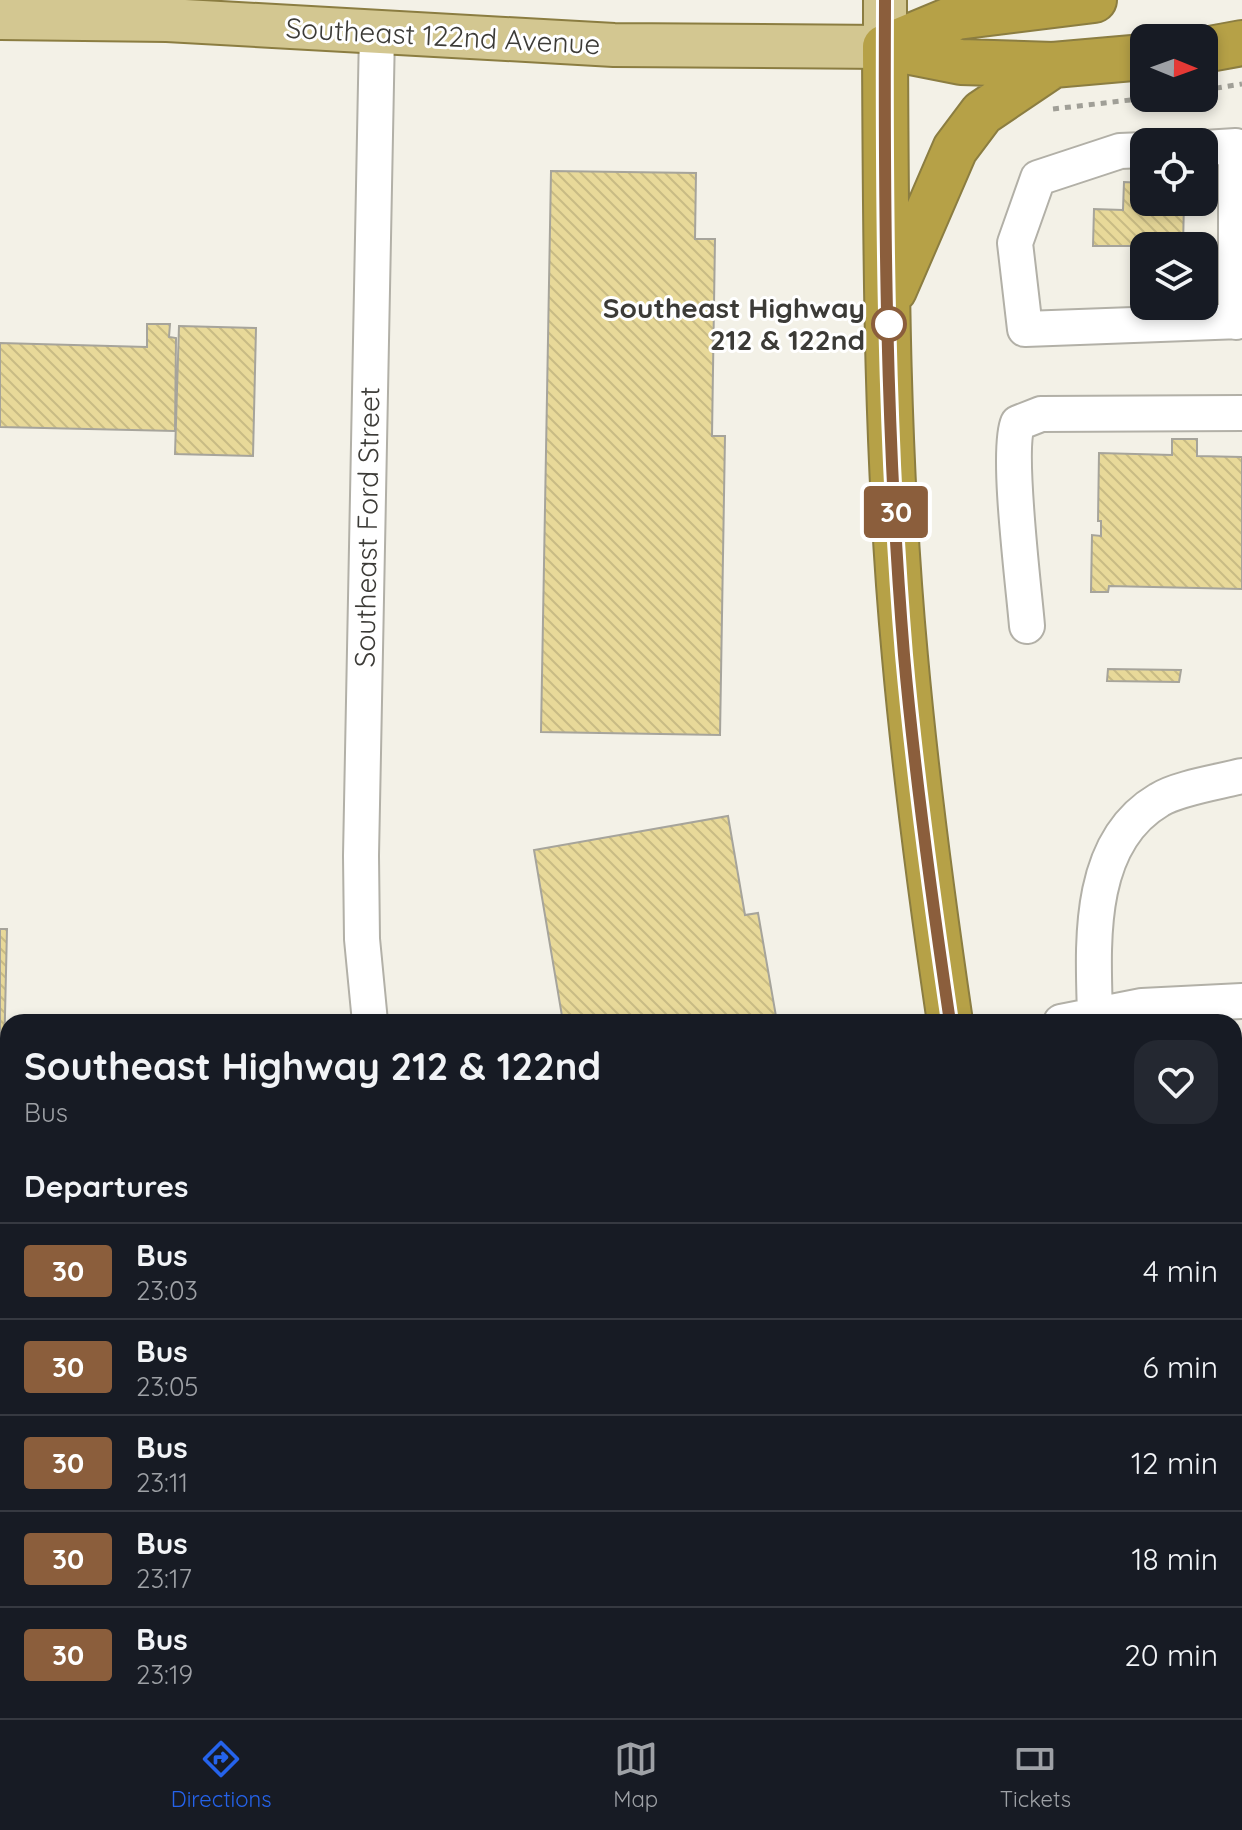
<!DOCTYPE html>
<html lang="en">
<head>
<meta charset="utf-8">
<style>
  body { margin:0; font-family:Quicksand,sans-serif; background:#242831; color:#f1f3f6; height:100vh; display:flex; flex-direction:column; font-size:30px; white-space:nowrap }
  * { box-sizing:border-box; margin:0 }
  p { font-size:26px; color:#9ea1a6 }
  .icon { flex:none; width:44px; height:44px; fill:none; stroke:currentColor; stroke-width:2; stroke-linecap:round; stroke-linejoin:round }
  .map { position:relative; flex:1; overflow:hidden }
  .side { position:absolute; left:0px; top:1014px; width:1242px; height:704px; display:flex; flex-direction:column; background:#171b24; border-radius:24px 24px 0 0; box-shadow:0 4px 12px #0003 }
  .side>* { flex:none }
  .badge { padding:0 16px; border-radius:6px; font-size:28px; line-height:52px }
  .needle { width:52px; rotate:91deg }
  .tools { position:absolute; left:1130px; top:24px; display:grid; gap:16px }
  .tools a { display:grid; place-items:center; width:88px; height:88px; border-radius:16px; background:#171b24; box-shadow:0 4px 12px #0003; font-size:40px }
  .map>.badge { position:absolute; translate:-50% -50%; box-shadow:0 0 0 4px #fff }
  h2 { padding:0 24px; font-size:30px; line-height:72px }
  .round { display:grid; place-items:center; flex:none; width:84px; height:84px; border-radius:24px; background:#242831 }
  .head { display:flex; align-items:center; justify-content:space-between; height:136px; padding:0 24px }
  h1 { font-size:38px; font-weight:700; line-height:60px }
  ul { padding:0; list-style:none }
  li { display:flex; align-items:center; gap:24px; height:96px; padding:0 24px; border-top:2px solid #363941 }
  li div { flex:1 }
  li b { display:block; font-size:30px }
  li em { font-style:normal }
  li .badge { min-width:88px; font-weight:700; text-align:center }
  .tab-bar { display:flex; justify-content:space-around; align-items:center; height:112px; border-top:2px solid #363941; background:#171b24; font-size:22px; color:#9ea1a6 }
  .tab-bar a { display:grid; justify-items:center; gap:4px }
  .tab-bar .selected { color:#2563eb }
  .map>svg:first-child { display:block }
  .building { fill:url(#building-back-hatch); stroke:#a6a49b; stroke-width:2 }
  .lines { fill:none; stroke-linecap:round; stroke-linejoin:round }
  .minor-casing { stroke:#b2b0a7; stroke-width:38 }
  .major-casing { stroke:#8b7d41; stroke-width:46 }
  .highway-casing { stroke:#8b7d41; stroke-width:48 }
  .path { stroke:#a09f97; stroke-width:5; stroke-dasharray:6 6; stroke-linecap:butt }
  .minor { stroke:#fff; stroke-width:34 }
  .major { stroke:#d3c791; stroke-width:42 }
  .highway { stroke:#b6a147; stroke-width:44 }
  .line-casing { stroke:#fff; stroke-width:18 }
  .line { stroke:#8b5e3c; stroke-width:12 }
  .stop-dot { fill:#fff; stroke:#8b5e3c; stroke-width:4 }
  .labels { text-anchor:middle; stroke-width:6; stroke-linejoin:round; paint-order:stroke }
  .street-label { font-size:28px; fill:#3c3b37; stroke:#fff }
  .stop-label { font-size:28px; font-weight:bold; fill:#3c3b37; stroke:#fff; text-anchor:end }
</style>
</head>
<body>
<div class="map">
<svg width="1242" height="1718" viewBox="0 0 1242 1718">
  <defs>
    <pattern id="building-back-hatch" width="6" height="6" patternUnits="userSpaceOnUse" patternTransform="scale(2)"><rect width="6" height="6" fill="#e8d999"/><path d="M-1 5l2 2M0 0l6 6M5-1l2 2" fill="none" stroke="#c8bb84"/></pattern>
  </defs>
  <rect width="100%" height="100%" fill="#f3f1e7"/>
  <path class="building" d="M551,171L696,173L695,239H715L712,436H725L720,735L541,732Z
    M1124,182L1144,183V202H1184L1183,246H1093L1094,209L1123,210Z
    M147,324H170L169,337L176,338L175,431L0,427V343L147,347Z
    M179,326L256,328L253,456L175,454Z
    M1172,439H1197V456L1242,457V589L1109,586L1108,592H1091L1092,535L1101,536V521H1098L1099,453L1172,455Z
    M1108,669L1181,670L1179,682L1107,681Z
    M728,816L745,915L758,913L777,1022H563L534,850Z
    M0,929H7L4,1058H0Z
    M743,1710H915L917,1718H746Z"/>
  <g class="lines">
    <defs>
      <path id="minor" d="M1204,148L1236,146V322
        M1144,150L1120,151L1038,178L1015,243L1025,329L1242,321
        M1027,626C1024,588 1006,450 1018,423L1041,414L1242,413
        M1095,1015C1093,944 1086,843 1159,800C1178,788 1219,782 1242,776
        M370,1022L362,939L361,856L377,32
        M1061,1022L1142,1006L1242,1001
        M545,1710L547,1718"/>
      <path id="major" d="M0,18L167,20L614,45L885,47V0"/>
      <path id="highway" d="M885,47C886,250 886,454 905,657C916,779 932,900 950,1022
        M885,47L961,62L1053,65L1144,57
        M885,47L957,17L1094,0
        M1204,50L1242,43
        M894,290L955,149L982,113L1053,65
        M1109,1710L1112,1718"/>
    </defs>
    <use href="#minor" class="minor-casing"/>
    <use href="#major" class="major-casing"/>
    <use href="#highway" class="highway-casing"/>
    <path class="path" d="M1204,90L1242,84
      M1053,109L1147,98"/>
    <use href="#minor" class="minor"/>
    <use href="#major" class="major"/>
    <use href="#highway" class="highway"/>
  </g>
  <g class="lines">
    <defs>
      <path id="line" d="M885,0C884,218 886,438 904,655C915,778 932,900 950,1022"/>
    </defs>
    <use href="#line" class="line-casing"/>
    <use href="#line" class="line"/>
  </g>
  <circle class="stop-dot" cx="889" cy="324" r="16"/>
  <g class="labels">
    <g class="street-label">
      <text transform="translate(443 36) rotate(3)" y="10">Southeast 122nd Avenue</text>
      <text transform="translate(367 527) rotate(-89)" y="10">Southeast Ford Street</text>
    </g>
    <g class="stop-label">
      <text x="865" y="318">Southeast Highway<tspan x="865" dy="32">212 &amp; 122nd</tspan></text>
    </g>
  </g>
</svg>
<div class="tools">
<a><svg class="needle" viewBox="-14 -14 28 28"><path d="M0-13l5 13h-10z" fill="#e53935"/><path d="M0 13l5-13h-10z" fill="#9ea1a6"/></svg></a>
<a><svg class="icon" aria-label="locate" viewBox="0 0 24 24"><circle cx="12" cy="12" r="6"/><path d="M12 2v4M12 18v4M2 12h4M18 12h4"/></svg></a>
<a><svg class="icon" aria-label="layers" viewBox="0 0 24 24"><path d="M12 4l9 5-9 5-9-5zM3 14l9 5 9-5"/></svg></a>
</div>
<b class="badge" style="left:896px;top:512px;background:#8b5e3c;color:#fff">30</b>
<section class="side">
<div class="head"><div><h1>Southeast Highway 212 &amp; 122nd</h1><p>Bus</p></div><a class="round"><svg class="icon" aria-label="heart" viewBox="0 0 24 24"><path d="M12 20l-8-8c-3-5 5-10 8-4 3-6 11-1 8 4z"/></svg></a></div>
<h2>Departures</h2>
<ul>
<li><span class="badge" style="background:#8b5e3c;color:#fff">30</span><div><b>Bus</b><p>23:03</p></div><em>4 min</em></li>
<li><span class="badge" style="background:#8b5e3c;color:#fff">30</span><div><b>Bus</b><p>23:05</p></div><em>6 min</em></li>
<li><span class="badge" style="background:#8b5e3c;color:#fff">30</span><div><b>Bus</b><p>23:11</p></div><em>12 min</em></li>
<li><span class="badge" style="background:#8b5e3c;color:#fff">30</span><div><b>Bus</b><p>23:17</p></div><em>18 min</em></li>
<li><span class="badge" style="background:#8b5e3c;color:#fff">30</span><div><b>Bus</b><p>23:19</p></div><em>20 min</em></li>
</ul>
</section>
</div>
<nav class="tab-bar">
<a class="selected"><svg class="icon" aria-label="directions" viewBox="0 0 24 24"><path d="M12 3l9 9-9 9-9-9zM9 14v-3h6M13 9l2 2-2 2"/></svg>Directions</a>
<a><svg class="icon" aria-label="map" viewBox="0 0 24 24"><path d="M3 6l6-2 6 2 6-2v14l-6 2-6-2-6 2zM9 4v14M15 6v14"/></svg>Map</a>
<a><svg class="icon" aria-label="tickets" viewBox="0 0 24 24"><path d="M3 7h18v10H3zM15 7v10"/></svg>Tickets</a>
</nav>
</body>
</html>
